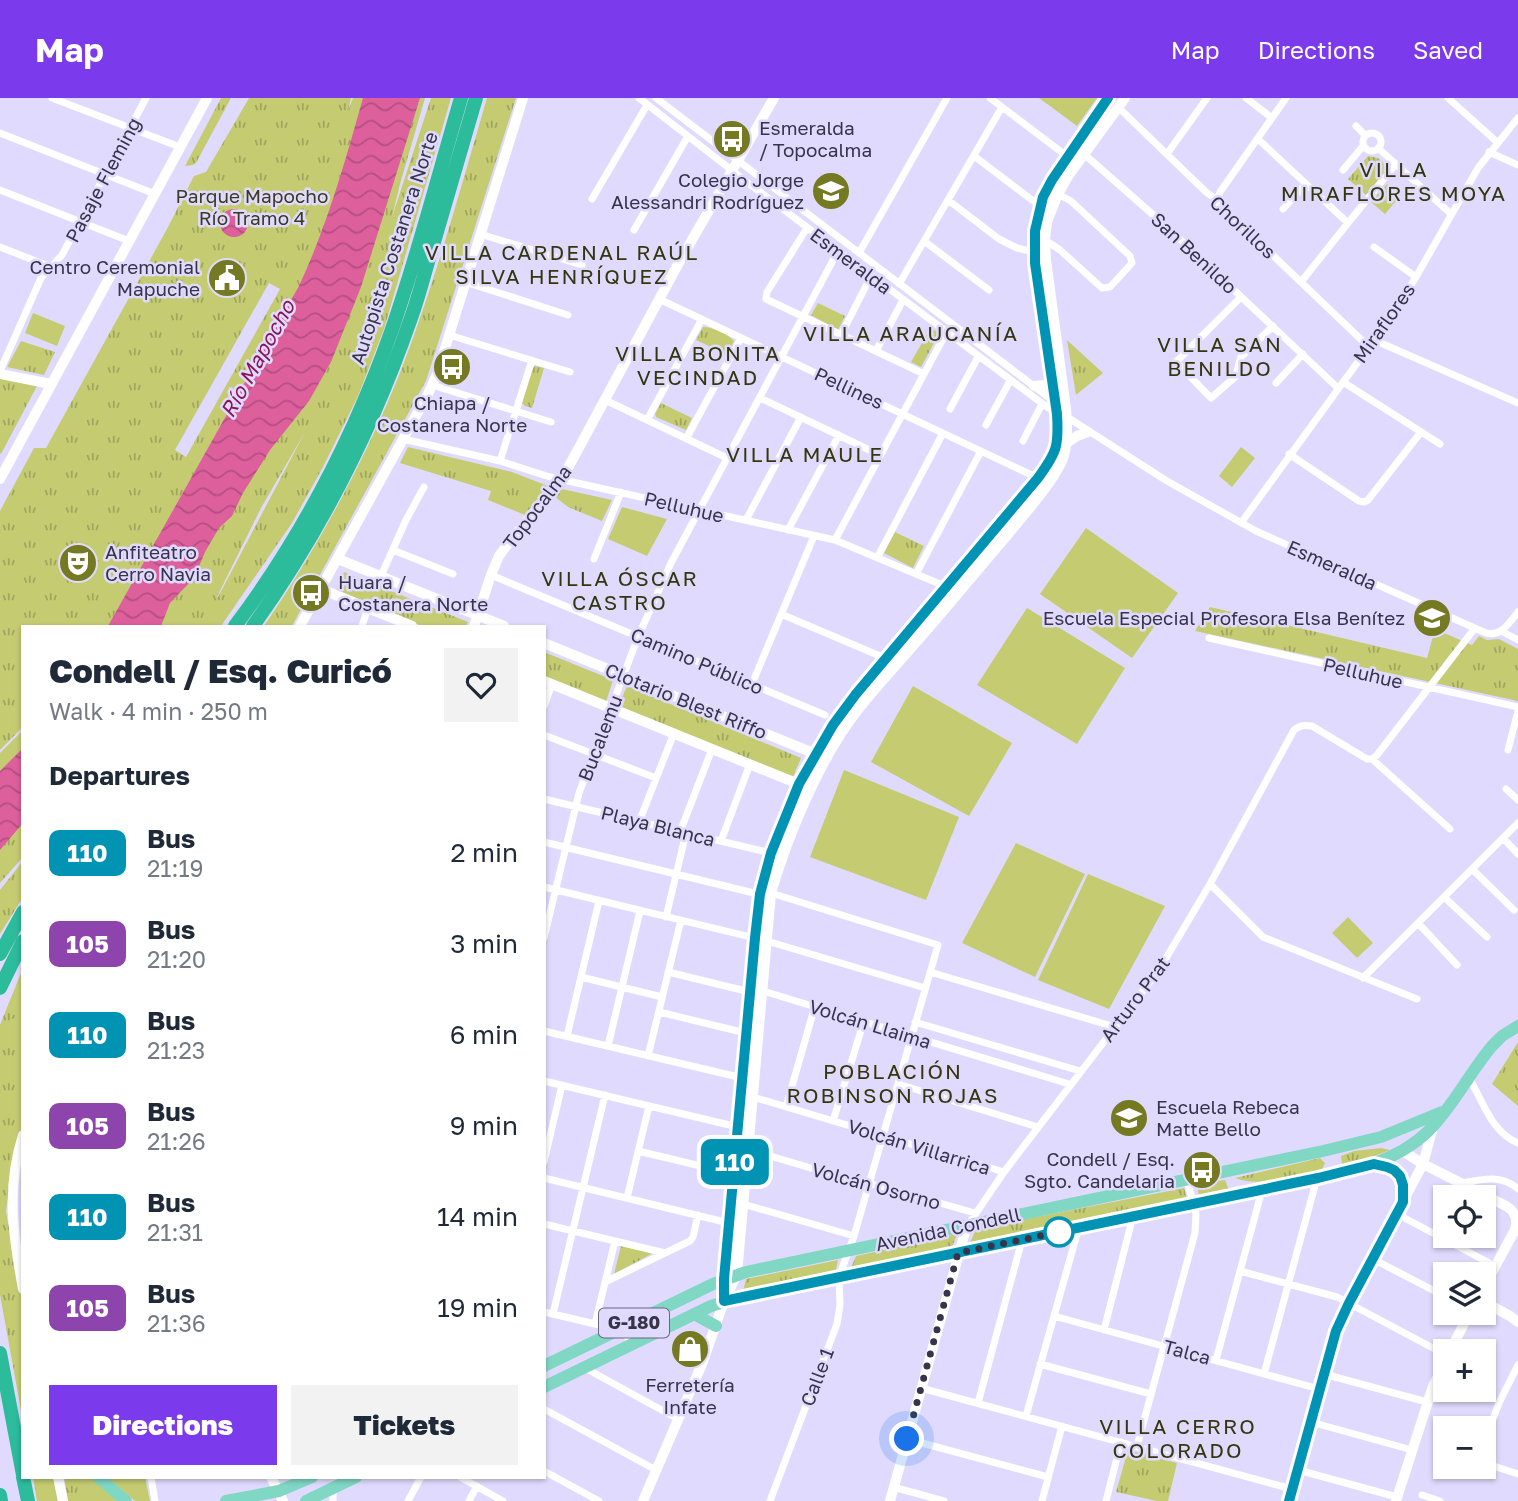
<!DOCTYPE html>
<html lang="en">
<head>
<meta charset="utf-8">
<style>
  body { margin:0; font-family:"Golos Text",sans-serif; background:#f2f2f3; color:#1f2937; height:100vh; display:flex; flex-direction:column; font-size:26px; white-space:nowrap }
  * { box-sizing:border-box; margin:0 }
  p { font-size:23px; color:#747a83 }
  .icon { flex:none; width:38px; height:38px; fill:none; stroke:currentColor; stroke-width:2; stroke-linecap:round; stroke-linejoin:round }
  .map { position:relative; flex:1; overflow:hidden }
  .side { position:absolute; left:21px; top:527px; width:525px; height:854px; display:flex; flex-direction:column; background:#fff; border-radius:0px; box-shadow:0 2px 5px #0004 }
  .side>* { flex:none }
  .badge { padding:0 14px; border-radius:10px; font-size:24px; line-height:46px }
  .controls { position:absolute; left:1433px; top:1087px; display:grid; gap:14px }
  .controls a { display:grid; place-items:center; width:63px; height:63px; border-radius:0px; background:#fff; box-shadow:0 2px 5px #0004; font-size:35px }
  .you { position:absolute; width:35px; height:35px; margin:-18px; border:5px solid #fff; border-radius:50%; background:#1a73e8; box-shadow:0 0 0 10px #1a73e833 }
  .map>.badge { position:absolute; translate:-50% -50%; box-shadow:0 0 0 4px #fff }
  h2 { padding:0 28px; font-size:26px; line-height:63px }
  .round { display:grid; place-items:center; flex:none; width:74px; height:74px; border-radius:0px; background:#f2f2f3 }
  .head { display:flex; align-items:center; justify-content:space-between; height:119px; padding:0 28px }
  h1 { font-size:33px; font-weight:800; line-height:52px }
  .action { display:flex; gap:14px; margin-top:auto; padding:14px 28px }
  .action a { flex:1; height:80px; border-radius:0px; background:#7c3aed; color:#fff; font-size:28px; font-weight:800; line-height:80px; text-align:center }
  .action a+a { background:#f2f2f3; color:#1f2937 }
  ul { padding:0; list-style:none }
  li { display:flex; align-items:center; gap:21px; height:91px; padding:0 28px }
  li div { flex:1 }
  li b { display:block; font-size:26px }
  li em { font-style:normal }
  li .badge { min-width:77px; font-weight:700; text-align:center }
  header { display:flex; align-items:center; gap:42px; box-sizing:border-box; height:98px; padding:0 35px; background:#7c3aed; color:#fff }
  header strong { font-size:33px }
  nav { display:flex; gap:38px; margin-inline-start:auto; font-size:24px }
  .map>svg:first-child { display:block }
  .grass { fill:url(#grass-tufts); fill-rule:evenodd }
  .pitch { fill:#c4cb71 }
  .water { fill:url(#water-waves) }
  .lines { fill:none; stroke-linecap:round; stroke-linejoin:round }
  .minor { stroke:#fff; stroke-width:7 }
  .tertiary { stroke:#fff; stroke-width:10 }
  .secondary { stroke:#fff; stroke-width:10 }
  .primary { stroke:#80d7c3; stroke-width:12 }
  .motorway { stroke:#2cbc9b; stroke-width:14 }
  .line-casing { stroke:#fff; stroke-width:16 }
  .line { stroke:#0093b3; stroke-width:10 }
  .walk { stroke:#373349; stroke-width:7; stroke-dasharray:0 12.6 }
  .stop-dot { fill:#fff; stroke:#0093b3; stroke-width:3.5 }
  .labels { text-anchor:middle; stroke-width:5; stroke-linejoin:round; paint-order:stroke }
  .shield { fill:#e0dbfe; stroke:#6a657f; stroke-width:2 }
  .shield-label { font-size:18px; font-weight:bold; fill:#373349 }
  .poi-label { font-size:19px; fill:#373349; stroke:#e0dbfe; text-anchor:start }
  .street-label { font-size:19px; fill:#373349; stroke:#e0dbfe }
  .park-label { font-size:19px; fill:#383a22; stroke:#e0dbfe }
  .neighbourhood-label { font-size:21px; letter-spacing:2px; fill:#34370e; stroke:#e0dbfe }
  .water-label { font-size:21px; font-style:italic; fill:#8a1657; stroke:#e0dbfe }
</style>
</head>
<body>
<header>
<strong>Map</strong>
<nav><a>Map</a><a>Directions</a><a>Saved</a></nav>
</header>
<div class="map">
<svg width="1518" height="1403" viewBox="0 0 1518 1403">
  <defs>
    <pattern id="grass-tufts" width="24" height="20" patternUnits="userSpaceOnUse" patternTransform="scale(1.75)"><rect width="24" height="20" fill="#c4cb71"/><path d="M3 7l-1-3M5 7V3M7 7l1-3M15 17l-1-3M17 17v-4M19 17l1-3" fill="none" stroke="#a0a55f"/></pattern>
    <pattern id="water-waves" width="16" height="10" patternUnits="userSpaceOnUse" patternTransform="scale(1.75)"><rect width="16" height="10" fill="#dd5f9c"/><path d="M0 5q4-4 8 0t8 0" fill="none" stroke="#b44f81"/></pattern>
  </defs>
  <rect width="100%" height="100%" fill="#e0dbfe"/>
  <path class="grass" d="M221,0H231L196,65L193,67L185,68Z
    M249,0H351L348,13L353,0H425L400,86L392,119L431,0H451L384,231L358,298L323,369L292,425L221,528H23V629L0,652V413L34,350H46L167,131L194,78L206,74ZM269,185L280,191L186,359L175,352ZM305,334L218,499H217L261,410Z
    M487,0H516L426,283L292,528H264C318,449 364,364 400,275C435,185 460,92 487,0Z
    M1368,58L1378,60L1389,70L1366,97L1348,81Z
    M818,205L845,218L838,232L811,217Z
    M703,229C713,229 728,236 734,243L728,257L696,242Z
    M931,229L939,236L921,269L911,264Z
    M1067,242L1103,275L1076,297Z
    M21,243L55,254L44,277L7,269Z
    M535,268L544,270L532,310L525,308L522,305L532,271Z
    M0,280L37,288L1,356L0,355Z
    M661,305L692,320L686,332L656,319L655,316Z
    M408,349L512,374L548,388L525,417L488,402L491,393L400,365Z
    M562,391L612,402L602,423L568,409L554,398Z
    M895,434L924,448L913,470L884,455Z
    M344,474L468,524L466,528H422L336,493Z
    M1210,509L1427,560L1435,531L1472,547L1479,538L1487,542L1499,541L1518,551V603L1195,533Z
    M544,554L613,582L606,604L544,579Z
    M627,588L801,660L793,679L618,609Z
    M23,632V759L0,785V655Z
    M23,763V799L0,836V792Z
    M23,870V1029L14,1055L6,1113L23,1209V1323L0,1197V927Z
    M1518,944V1008L1492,986Z
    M1381,1050L1390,1052L1359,1064L1342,1066L1341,1058L1354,1053Z
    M1320,1060L1325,1065L1322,1072C1296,1077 1261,1090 1235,1080Z
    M1225,1082L1229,1092L1199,1099L1197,1086Z
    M1184,1090L1187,1101L969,1147L976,1131Z
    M957,1136L952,1149L851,1170L856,1158Z
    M621,1148L653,1155L614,1176Z
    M838,1162L836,1172L743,1193L746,1181Z
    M1128,1352L1177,1365L1168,1403H1157L1116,1394Z
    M33,1379H53L58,1403H37Z
    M64,1379H91L120,1403H68Z
    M107,1379H145L150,1403H135Z"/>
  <path class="pitch" d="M1039,0H1097L1077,28Z
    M1387,86L1401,97L1385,116L1371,104Z
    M33,215L65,228L57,248L25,235Z
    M1241,349L1255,360L1232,389L1219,378Z
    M622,409L667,421L647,458L608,441Z
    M1086,430L1178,495L1132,560L1040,496Z
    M1027,510L1125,570L1077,646L977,587Z
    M913,588L1012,645L969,718L871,664Z
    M844,672L959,719L926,802L810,759Z
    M1016,745L1085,776L1035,879L962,845Z
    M1088,776L1165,808L1109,911L1038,882Z
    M1348,819L1373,845L1357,860L1332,835Z
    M23,919V962L18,963L10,921Z"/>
  <path class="water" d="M363,0H420L361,189L331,264L309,303L270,352L243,395L232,418L219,430L205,454L194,480L170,505L161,528H108L299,188C327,128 345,64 363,0Z
    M220 125a14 14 0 1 1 28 0a14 14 0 1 1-28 0Z
    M23,650V725L0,752V673Z"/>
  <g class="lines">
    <path class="minor" d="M52,0L180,49
      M639,0L752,88L1047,309L1067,319L1167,383L1256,433L1486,535C1501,539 1509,525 1518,514
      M656,0L1056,305
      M990,0L1068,59
      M1246,0L1272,20
      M1448,0L1497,44
      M1118,9L1206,94L1217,102L1219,106L1369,249
      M1356,28L1365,37
      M0,35L155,96
      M1363 44a9 9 0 1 1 18 0a9 9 0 1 1-18 0Z
      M1258,41L1348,125L1395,67
      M1378,50L1451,116
      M1489,54L1518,67
      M1084,56L1167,129L1338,290
      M1167,56L1207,0
      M974,58L1040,108
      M1343,72L1363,48
      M0,92L129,143
      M592,101L647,7
      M948,102L999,141L1017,150L1034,154
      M1217,102L1220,94L1286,0
      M1283,111L1306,86
      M807,130L767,194L766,201L924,276
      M634,132L688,38
      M480,136L582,167
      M1045,142L1060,152L1102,190L1110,189L1132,165L1130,158L1071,103L1058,96
      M924,143L989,192
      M0,149L51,169
      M1374,149L1416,179
      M859,155L947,0
      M465,184L568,217
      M1301,184L1348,125
      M899,186L1002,9
      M1241,199L1176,264L1211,300L1235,279L1241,259L1273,228
      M659,201L1038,380
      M449,237L570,274
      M841,237L871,178
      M1374,242L1518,305
      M876,253L903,202
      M0,273L41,180L62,157L146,0
      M1343,284L1440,346
      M1276,285L1303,256
      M432,287L551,324
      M760,300L880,357
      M605,302L727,360
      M950,311L978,259
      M647,322L702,221
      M986,327L1010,283
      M403,341L500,363L550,379L835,442L947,489L958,496
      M686,341L741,240
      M1023,343L1042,306
      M1289,356L1359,403L1364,404L1368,402L1421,334
      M500,363L532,262
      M746,422L801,319
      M1241,425L1389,221L1416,179L1478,70L1518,20
      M788,432L839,337
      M835,442L946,235
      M393,452L453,476
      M877,460L943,335
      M594,461L621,394
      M916,476L981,353
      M491,477L825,617
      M381,478L406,422L424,389
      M781,516L887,561
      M362,528L368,510
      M1501,533L1518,542
      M1209,540L1518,609
      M752,586L814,438
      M544,608L552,586
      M544,637L656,680
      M1508,652L1518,613
      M1372,661L1450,731
      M1506,691L1518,702
      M544,701L771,755
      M639,724L674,635
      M680,734L712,651
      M1503,740L1518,756
      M721,743L750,666
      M544,744L758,796L771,795L938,847L854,1138L839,1179L840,1207L837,1226L770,1403
      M1472,771L1514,812
      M1210,786L1263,839L1417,901
      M544,789L767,843L925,890
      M1444,799L1487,839
      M666,819L686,735
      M1418,825L1457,867
      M544,840L579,695L638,539L671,465L838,153
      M668,874L750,894L763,893L1069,986
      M930,874L1115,929
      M581,879L662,899
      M1363,880L1518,725
      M659,914L746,935
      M915,924L1080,973
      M544,933L755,983
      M567,938L599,803
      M608,948L640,813
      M648,958L681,822
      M1469,980C1483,1003 1491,1034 1518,1045
      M544,983L738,1029
      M898,986L1038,1029
      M753,999L1004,1074
      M786,1009L815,908
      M833,1023L864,923
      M736,1048L862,1085L876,1087L975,1115
      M638,1053L734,1076
      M544,1064L562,987
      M544,1080L741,1128
      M1462,1085C1482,1081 1502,1076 1518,1091
      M627,1100L649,1008
      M743,1106L854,1138
      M1397,1116L1495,1168
      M544,1126L665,1155
      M968,1127L1004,1074L1159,872L1210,786L1294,632C1300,627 1304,627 1312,628L1367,661H1372L1377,657L1475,530
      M1373,1161L1446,1199
      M1240,1173L1337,1199L1446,1257
      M605,1184L690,1143L693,1139L698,1117
      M544,1214L621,1232L633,1246
      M553,1216L605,997
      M1054,1218L1319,1291
      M595,1226L615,1143
      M1104,1232L1133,1118
      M1216,1262L1262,1092
      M1040,1266L1151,1296
      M585,1270L678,1321
      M1264,1276L1317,1080
      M1324,1276L1427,1304
      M921,1290L1292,1391
      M978,1305L1022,1142
      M544,1311L656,1372
      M1026,1318L1079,1129
      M1311,1324L1412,1352
      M907,1341L1048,1379
      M1484,1345L1499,1305L1518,1267
      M1137,1348L1195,1135L1196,1116L1187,1082
      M1438,1350L1446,1353
      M1484,1365L1518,1376
      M1298,1372L1397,1399
      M544,1373L599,1403
      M151,1379L155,1403
      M460,1379L503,1403
      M893,1389L944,1403
      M1422,1397L1440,1403
      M333,1403V1390
      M408,1403L421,1379
      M469,1403L477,1388
      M1042,1403L1062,1328
      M1106,1403L1121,1344"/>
    <path class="tertiary" d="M0,276L51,286
      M338,461L504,528
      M321,491L412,528
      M300,528L428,296L437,276L523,0
      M474,528L491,477L499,458L510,443L562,381L682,159L774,0
      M544,545L823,659
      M544,583L806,689
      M23,1037C6,1090 13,1137 23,1191
      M1401,1052L1423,1066L1506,1108C1515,1113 1518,1122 1515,1132L1484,1189
      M1484,1204L1510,1218L1518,1224
      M1450,1253L1470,1214
      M58,1379L63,1403
      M271,1379L283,1403
      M643,1403L702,1266L724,1203
      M890,1403L967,1127
      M1396,1403L1433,1288L1446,1263"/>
    <path class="secondary" d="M1034,288L1045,287L1052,283
      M1067,345L1077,338L1088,334
      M0,381L207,0
      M724,1187L755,840L760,796L771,755L799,686L833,627L856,596L1038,380C1057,354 1059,348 1057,315L1035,165L1034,144L1036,124L1043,99L1052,82L1108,0
      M724,1203L737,1176L771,795C788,737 819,662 857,613C874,591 894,570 912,549C944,513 974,476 1005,440C1024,416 1049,390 1062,363C1069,346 1067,328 1066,311L1046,162L1045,142L1047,124L1058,96L1069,77L1125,0
      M1289,1403L1336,1233L1344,1214L1423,1066L1433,1029"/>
    <path class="primary" d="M1374,1067C1399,1068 1404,1080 1403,1104
      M694,1216L716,1228
      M544,1268L713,1186L746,1174L1323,1053L1381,1039L1442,1014
      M544,1289L711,1208L740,1199L1317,1080C1360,1071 1404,1061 1434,1027C1456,1003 1471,973 1492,948L1502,938L1518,928
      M98,1379L126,1403
      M226,1403L279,1393L312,1379
      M306,1403L356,1379"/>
    <path class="motorway" d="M235,528C301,440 354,338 391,234C418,157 438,78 461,0
      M253,528C320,434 373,330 411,220C420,195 426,169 434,144C448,96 462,48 476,0
      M0,856L23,814
      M0,890L23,843
      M0,1255L23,1377
      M23,1379L28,1403
      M0,1397L1,1403"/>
  </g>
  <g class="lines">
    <defs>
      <path id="line" d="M1108,0L1052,82L1043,99L1035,133V165L1057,316C1059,348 1057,354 1038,380L856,596L833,627L799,686L771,755L760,796L755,840L724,1181V1203L1318,1080L1374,1066L1387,1069L1394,1072L1400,1078L1403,1087V1104L1349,1205L1336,1233L1289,1403"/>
    </defs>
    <use href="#line" class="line-casing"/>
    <use href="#line" class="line"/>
    <path class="walk" d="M907,1341L958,1155L1059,1134"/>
  </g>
  <defs>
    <symbol id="bus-disc" viewBox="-11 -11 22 22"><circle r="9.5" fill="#747922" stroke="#e0dbfe"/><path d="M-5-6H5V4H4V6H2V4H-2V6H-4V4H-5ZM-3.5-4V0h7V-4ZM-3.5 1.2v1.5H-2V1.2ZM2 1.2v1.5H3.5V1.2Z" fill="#fff"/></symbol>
    <symbol id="school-disc" viewBox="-11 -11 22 22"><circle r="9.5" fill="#747922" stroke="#e0dbfe"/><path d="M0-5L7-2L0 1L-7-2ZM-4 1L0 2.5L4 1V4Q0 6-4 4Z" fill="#fff"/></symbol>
    <symbol id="civic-disc" viewBox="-11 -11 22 22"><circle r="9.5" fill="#747922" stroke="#e0dbfe"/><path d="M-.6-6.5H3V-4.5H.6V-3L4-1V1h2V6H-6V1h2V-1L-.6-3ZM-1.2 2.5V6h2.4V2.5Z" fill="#fff"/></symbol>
    <symbol id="theatre-disc" viewBox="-11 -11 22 22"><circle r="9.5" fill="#747922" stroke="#e0dbfe"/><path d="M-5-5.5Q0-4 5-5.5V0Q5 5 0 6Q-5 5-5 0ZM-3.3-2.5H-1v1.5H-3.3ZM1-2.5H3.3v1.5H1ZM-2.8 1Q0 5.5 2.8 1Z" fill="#fff"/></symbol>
    <symbol id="shop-disc" viewBox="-11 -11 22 22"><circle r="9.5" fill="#747922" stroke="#e0dbfe"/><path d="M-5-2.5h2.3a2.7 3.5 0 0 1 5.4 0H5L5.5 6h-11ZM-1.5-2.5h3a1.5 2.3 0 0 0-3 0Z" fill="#fff"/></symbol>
  </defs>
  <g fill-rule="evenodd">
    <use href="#bus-disc" x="710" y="19" width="44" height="44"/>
    <use href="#school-disc" x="809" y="71" width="44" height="44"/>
    <use href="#civic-disc" x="205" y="158" width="44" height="44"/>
    <use href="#bus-disc" x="430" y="247" width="44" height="44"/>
    <use href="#theatre-disc" x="56" y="443" width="44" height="44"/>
    <use href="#bus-disc" x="289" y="473" width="44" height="44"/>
    <use href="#school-disc" x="1410" y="498" width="44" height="44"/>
    <use href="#school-disc" x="1107" y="998" width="44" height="44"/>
    <use href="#bus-disc" x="1180" y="1050" width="44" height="44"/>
    <use href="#shop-disc" x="668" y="1229" width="44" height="44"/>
  </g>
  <circle class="stop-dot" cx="1059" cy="1134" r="14"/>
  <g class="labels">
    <rect class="shield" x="599" y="1210.5" width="70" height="29" rx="5"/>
    <g class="shield-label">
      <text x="634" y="1231">G-180</text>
    </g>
    <g class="poi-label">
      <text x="759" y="37">Esmeralda<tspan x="759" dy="22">/ Topocalma</tspan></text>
      <text x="804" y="89" text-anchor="end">Colegio Jorge<tspan x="804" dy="22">Alessandri Rodríguez</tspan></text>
      <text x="200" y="176" text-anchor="end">Centro Ceremonial<tspan x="200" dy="22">Mapuche</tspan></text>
      <text x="452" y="312" text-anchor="middle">Chiapa /<tspan x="452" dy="22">Costanera Norte</tspan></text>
      <text x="105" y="461">Anfiteatro<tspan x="105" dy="22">Cerro Navia</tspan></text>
      <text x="338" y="491">Huara /<tspan x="338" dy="22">Costanera Norte</tspan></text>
      <text x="1405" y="527" text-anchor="end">Escuela Especial Profesora Elsa Benítez</text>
      <text x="1156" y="1016">Escuela Rebeca<tspan x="1156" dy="22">Matte Bello</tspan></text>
      <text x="1175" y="1068" text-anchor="end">Condell / Esq.<tspan x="1175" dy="22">Sgto. Candelaria</tspan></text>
      <text x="690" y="1294" text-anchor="middle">Ferretería<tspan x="690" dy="22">Infate</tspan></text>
    </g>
    <g class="street-label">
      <text transform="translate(103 82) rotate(-62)" y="7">Pasaje Fleming</text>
      <text transform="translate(1243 129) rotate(43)" y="7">Chorillos</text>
      <text transform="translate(394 150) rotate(-72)" y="7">Autopista Costanera Norte</text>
      <text transform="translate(1194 155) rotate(43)" y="7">San Benildo</text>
      <text transform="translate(851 163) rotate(37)" y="7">Esmeralda</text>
      <text transform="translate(1384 225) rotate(-55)" y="7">Miraflores</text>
      <text transform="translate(849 290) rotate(25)" y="7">Pellines</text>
      <text transform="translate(537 409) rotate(-53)" y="7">Topocalma</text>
      <text transform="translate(684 409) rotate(13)" y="7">Pelluhue</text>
      <text transform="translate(1332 467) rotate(24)" y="7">Esmeralda</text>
      <text transform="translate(697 563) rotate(23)" y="7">Camino Público</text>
      <text transform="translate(1363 575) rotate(13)" y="7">Pelluhue</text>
      <text transform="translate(686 603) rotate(22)" y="7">Clotario Blest Riffo</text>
      <text transform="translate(600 640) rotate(-69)" y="7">Bucalemu</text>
      <text transform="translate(658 728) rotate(14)" y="7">Playa Blanca</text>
      <text transform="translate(1135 901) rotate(-53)" y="7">Arturo Prat</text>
      <text transform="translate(870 926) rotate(17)" y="7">Volcán Llaima</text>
      <text transform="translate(919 1049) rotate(17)" y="7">Volcán Villarrica</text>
      <text transform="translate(876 1088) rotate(15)" y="7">Volcán Osorno</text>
      <text transform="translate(948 1131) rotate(-12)" y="7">Avenida Condell</text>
      <text transform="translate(1187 1254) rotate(15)" y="7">Talca</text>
      <text transform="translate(817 1279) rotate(-69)" y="7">Calle 1</text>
    </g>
    <g class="park-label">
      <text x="252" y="105">Parque Mapocho<tspan x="252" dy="22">Río Tramo 4</tspan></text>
    </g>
    <g class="neighbourhood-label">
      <text x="1394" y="79">VILLA<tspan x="1394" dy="24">MIRAFLORES MOYA</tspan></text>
      <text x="562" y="162">VILLA CARDENAL RAÚL<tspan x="562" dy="24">SILVA HENRÍQUEZ</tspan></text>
      <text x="911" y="243">VILLA ARAUCANÍA</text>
      <text x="1220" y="254">VILLA SAN<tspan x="1220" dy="24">BENILDO</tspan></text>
      <text x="698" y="263">VILLA BONITA<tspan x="698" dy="24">VECINDAD</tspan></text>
      <text x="805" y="364">VILLA MAULE</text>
      <text x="620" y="488">VILLA ÓSCAR<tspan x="620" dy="24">CASTRO</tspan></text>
      <text x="893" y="981">POBLACIÓN<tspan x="893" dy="24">ROBINSON ROJAS</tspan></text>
      <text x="1178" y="1336">VILLA CERRO<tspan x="1178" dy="24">COLORADO</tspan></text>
    </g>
    <g class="water-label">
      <text transform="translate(258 261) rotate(-61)" y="7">Río Mapocho</text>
    </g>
  </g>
</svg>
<div class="controls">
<a><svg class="icon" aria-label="locate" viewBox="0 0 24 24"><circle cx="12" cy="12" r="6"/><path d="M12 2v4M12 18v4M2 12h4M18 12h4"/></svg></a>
<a><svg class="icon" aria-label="layers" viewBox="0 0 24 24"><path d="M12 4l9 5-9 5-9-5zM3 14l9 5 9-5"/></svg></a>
<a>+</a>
<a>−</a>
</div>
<div class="you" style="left:907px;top:1341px"></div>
<b class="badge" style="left:735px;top:1064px;background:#0093b3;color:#fff">110</b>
<section class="side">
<div class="head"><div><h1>Condell / Esq. Curicó</h1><p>Walk · 4 min · 250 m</p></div><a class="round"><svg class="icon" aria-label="heart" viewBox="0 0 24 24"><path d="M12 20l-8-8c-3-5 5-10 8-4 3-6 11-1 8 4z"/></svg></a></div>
<h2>Departures</h2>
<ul>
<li><span class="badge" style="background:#0093b3;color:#fff">110</span><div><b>Bus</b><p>21:19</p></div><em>2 min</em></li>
<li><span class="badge" style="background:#8e44ad;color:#fff">105</span><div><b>Bus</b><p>21:20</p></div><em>3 min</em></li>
<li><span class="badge" style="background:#0093b3;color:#fff">110</span><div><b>Bus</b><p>21:23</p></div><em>6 min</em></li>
<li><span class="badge" style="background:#8e44ad;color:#fff">105</span><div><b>Bus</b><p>21:26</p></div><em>9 min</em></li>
<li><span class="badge" style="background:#0093b3;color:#fff">110</span><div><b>Bus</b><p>21:31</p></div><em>14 min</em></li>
<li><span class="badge" style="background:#8e44ad;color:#fff">105</span><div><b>Bus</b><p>21:36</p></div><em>19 min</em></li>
</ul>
<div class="action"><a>Directions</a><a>Tickets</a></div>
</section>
</div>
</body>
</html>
